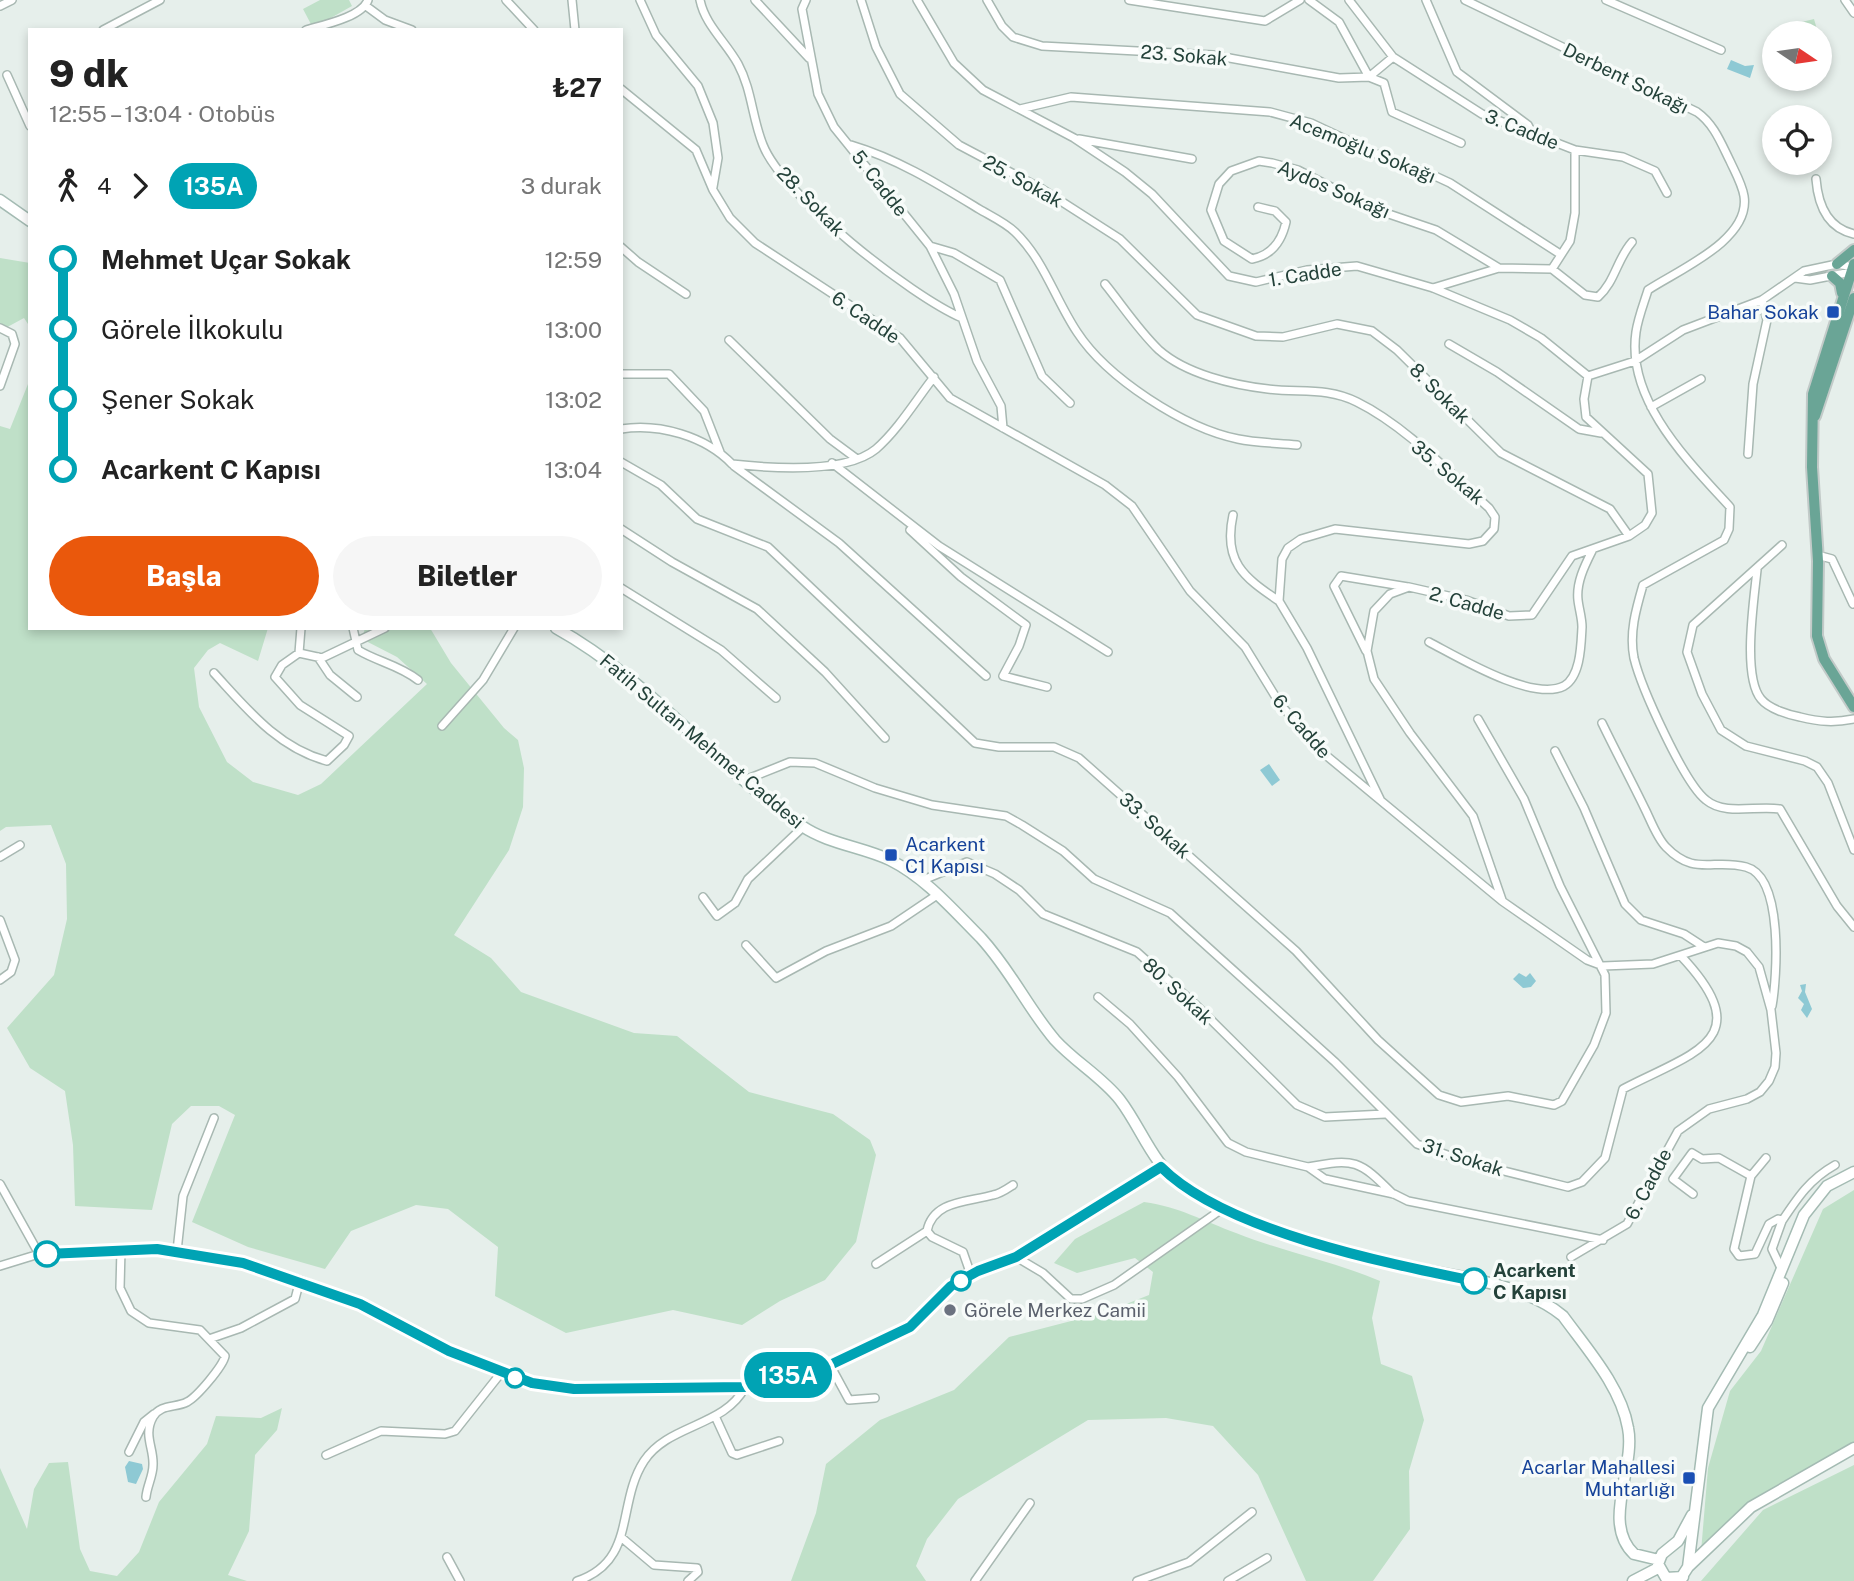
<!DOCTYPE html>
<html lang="tr">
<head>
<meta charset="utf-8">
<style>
  body { margin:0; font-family:"Public Sans",sans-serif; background:#f6f6f6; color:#222; height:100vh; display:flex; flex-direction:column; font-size:26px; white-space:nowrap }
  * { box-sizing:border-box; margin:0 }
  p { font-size:23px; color:#767676 }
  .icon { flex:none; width:38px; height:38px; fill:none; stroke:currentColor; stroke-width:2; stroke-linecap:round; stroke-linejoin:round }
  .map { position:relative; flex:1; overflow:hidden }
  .details { position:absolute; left:28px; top:28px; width:595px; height:602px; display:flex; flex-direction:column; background:#fff; border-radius:0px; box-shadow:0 4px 10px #0003 }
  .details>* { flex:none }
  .badge { padding:0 14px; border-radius:23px; font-size:24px; line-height:46px }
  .needle { width:46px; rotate:103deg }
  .buttons { position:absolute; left:1762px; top:21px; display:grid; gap:14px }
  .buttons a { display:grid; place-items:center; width:70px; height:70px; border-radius:50%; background:#fff; box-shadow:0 4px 10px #0003; font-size:35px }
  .map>.badge { position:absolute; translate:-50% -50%; box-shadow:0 0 0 4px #fff }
  .legs { display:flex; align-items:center; gap:10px; height:77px; padding:0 21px; font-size:23px }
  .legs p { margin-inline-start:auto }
  .overview { display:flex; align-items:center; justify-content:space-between; height:119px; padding:0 21px }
  h1 { font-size:38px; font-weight:800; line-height:52px }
  .action { display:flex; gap:14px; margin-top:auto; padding:14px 21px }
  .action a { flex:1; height:80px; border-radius:42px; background:#ea580c; color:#fff; font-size:28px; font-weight:800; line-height:80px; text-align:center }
  .action a+a { background:#f6f6f6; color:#222 }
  ul { padding:0 21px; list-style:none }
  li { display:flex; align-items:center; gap:24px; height:70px; font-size:26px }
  li i { display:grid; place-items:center; width:10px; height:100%; margin:0 9px; background:currentColor }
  li i::after { content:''; width:18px; height:18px; margin:-9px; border:5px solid; border-radius:50%; background:#fff }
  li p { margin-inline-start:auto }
  li:first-child i { background:linear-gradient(#0000 50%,currentColor 0) }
  li:last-child i { background:linear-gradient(currentColor 50%,#0000 0) }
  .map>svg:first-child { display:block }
  .green { fill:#bfe0c8 }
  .water { fill:#8ec9d4 }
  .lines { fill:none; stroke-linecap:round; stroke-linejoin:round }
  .street-casing { stroke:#a8b8b2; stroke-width:10 }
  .secondary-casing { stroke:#a4bbb3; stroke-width:13 }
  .primary-casing { stroke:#c2cac8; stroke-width:14 }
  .street { stroke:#fff; stroke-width:7 }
  .secondary { stroke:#fff; stroke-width:10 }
  .primary { stroke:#6aa596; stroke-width:10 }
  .line-1-casing { stroke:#fff; stroke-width:16 }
  .line-1 { stroke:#00a3b4; stroke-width:10 }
  .transit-dot { fill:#1a4fb4; stroke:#f7fbf9; stroke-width:2.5 }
  .stop-1-dot { fill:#fff; stroke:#00a3b4; stroke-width:3.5 }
  .worship-dot { fill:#6b7280; stroke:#f7fbf9; stroke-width:2.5 }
  .labels { text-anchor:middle; stroke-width:7; stroke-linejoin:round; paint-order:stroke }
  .street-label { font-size:19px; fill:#24423a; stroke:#f7fbf9 }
  .transit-label { font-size:19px; fill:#164399; stroke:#f7fbf9; text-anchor:end }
  .stop-label { font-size:19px; font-weight:bold; fill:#24423a; stroke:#f7fbf9; text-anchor:start }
  .worship-label { font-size:19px; fill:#5b616d; stroke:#f7fbf9; text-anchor:start }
</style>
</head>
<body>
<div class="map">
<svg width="1854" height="1581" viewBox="0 0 1854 1581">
  <rect width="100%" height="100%" fill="#e6efeb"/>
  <path class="green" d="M320,0H349L352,6L313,28L303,9Z
    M1814,19L1818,33H1778L1777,28Z
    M0,258L30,263V327L24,318L0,331Z
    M30,379V628H268L258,661L220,643L208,650L194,668L199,707L227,762L253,782L298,795L321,784L427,684L397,657L362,639L365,628H430L451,663L504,728L518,740L524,768L523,807L509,850L454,935L491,958L521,992L634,1033L677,1036L749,1092L833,1114L870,1140L876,1155L856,1242L825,1280L780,1301L742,1325L673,1310L566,1333L495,1296L498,1247L448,1209L416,1205L351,1231L325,1269L248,1247L192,1222L235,1115L219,1106H191L172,1124L152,1210L75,1206L73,1145L65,1091L30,1068L7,1028L54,975L67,919L66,864L51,825L6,827L0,831V426L10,429Z
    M1854,1190V1452L1759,1500L1701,1552L1708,1468L1730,1391L1761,1351L1823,1209Z
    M1144,1202C1180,1207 1203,1221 1236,1233C1284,1252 1333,1261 1380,1281L1372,1318L1381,1364L1412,1376L1424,1420L1409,1471L1410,1529L1373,1581H1306L1258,1475L1213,1426L1166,1418L1088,1420L958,1499L927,1539L916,1566L926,1581H791L816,1513L826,1464L880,1420L954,1390L1009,1337L1106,1312L1149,1295L1153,1272L1135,1258L1077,1273L1054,1263L1075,1239Z
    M282,1408L277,1430L255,1455L249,1531L228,1575L247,1581H0V1468L27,1529L34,1489L49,1463L68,1462L80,1549L90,1571L117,1576L139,1552L159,1502L207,1444L216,1416L261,1418Z
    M1854,1465V1581H1701L1763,1510Z"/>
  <path class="water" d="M1731,60L1745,66L1754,65L1750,78L1727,69Z
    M1269,764L1280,780L1272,786L1260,770Z
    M1519,973L1526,977L1530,973L1536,981L1531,987L1523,988L1513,979Z
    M1806,984L1805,992L1812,1009L1807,1018L1801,1010L1804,1004L1798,998L1802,991L1800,985Z
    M129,1461L142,1464L143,1469L136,1484L128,1482L125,1467Z"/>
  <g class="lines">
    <defs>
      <path id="street" d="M506,0L534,30
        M572,0L575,30
        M640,0L656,35L698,86L713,123L718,158L713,187
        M700,0C705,25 726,42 738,64C752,90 752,118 763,145C783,196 911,296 962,318
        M755,0L809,58
        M806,0L802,9L818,94L834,127L930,246L954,294L977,361L1001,406L1003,428
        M861,0L876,47L900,94L959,145L1042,189L1120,239L1197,315L1256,336L1283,337L1337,324L1372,331L1397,350L1501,453L1610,509L1629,536
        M917,0L954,63L983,90L1074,138L1125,172L1152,194L1229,276L1256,282L1307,270L1357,266L1433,288L1510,320L1541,338L1588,376L1635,361L1683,330L1762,300L1804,271L1837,264L1853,267
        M987,0L1002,26L1013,37L1042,46L1213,55L1339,78L1369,77L1393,57
        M1129,0L1265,21L1300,0
        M1309,0L1339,22L1369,77L1384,83L1392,112L1461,143
        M1349,0L1393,57L1482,114L1575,150V213L1570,241L1552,269L1499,268L1433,288
        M1426,0L1457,72L1528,125L1533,135
        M1465,0L1697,112C1714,124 1721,143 1730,161C1735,172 1742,184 1744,196C1751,240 1678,270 1648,290C1644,303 1638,318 1636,332C1626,400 1688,461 1730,507L1729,529L1724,540L1643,585C1636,609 1629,633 1634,658C1641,687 1684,783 1706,800C1725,816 1757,805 1780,809L1837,906L1854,927
        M1606,0L1721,50
        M1845,0L1854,13
        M0,6L12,0
        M366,6L385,20L412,30
        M103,30L160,0
        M306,30C323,25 362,17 368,0
        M7,75L30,126
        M621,89L696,150L713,190L730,218L755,243L900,338L950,398L1105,485L1132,506L1190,591L1245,647L1280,704L1322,752L1502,901L1587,960L1603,966L1653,964L1718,943L1736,946L1747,952L1759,967L1771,1010L1776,1053L1775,1067L1769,1081L1760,1092L1747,1099L1709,1109L1678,1131L1627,1224L1571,1257
        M1020,109L1071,97L1270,112L1311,123L1404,167L1424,171L1450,183L1560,254
        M1079,139L1192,159
        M851,145C898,159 938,184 979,209C991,216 1006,223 1015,232C1044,260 1055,299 1077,332C1107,378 1184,428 1238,439C1257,443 1278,443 1297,445
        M1575,150L1623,157L1655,171L1667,193
        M1816,179C1818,204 1827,228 1854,234
        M1258,207L1275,211L1286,222C1282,240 1273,255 1252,259L1224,241L1211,210L1219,184L1231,171L1259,161L1272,163L1298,170L1374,209L1436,230L1499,268
        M930,246L954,253L1000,280L1042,376L1070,403
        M621,247L638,262L686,294
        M1552,269L1585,295L1598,297C1615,282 1617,259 1632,242
        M1795,278L1810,280L1851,272
        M1105,284C1122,305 1139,331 1159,350C1186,374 1233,385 1268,389C1300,393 1327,387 1357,402C1404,425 1450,473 1489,508L1495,517L1494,529L1483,541L1469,544L1335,529L1301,539L1288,548L1282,559L1279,601L1307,648L1380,799
        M0,328L12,334L15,344L0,386
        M729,340L830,439L857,459
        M1449,344L1497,372L1579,429L1601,433
        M621,374H669L704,411L720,452
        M1651,407L1701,379
        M621,429C659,423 705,436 732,464C769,468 846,474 876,449C898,430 916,400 934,377
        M1748,454L1753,384L1767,320L1762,300
        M621,462L661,485L697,519L768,547L975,743L999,747H1054L1079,758L1296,951L1378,1040L1439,1095L1461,1102L1508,1096L1554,1105L1562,1101L1594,1045L1606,1013L1605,975L1560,886L1524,799L1478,719
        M832,463L939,546L1108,652
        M734,466L839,543L986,676
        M1233,515C1223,561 1243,577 1279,601
        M621,529L672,562L757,609L825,672L885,738
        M910,530L961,577L1026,625L1019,646L1003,676L1047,687
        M1782,545L1693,625L1687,652L1702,694L1721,730L1746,746L1805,761L1817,767L1828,783L1854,850
        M1817,555L1832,559L1853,604
        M1757,570C1754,600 1742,676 1761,699C1769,709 1789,715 1800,717C1820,722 1834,723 1854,719
        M621,588L721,650L776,698
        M353,628L358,650C378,662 399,665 418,680
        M1429,642C1458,657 1532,702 1564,686C1581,676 1581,644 1582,627C1582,618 1579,609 1578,600C1576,582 1585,565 1593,549
        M1366,651L1334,586L1341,576L1408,587
        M299,653L301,628
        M318,657L330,675L357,697
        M214,673C247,709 278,748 327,761L344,745L349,736L300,705L275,677L282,665L299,653L322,658L385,628
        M1602,723C1616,752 1631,780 1645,809C1651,821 1657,838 1666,847C1695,877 1713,858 1746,867C1784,877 1777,977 1772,1006
        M442,726L483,680L514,628
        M1555,751L1584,808L1625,904L1641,920L1684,934L1704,947
        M745,780L790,762L815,763L875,788L932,805L1006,816L1022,825L1063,851L1094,879L1170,913L1335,1062L1417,1144L1464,1161L1568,1187L1582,1182L1605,1158L1623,1089C1694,1052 1760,1040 1681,956
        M0,857L20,845
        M923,880L967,862L995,874L1019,890L1043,914L1137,952L1196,1005L1297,1105L1325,1117L1385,1114
        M703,897L717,916L735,903L748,879L803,827
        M1502,900L1473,816L1410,733L1374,679L1367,651L1374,611L1390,594L1409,587L1466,600L1509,616L1532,615L1572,556L1629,536L1645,525L1652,513L1648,474L1586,417L1584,399L1588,376
        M0,920L15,960L11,972L0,980
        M746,945L776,978L826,951L891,926L937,895
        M1098,997L1130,1024L1178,1077L1228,1143L1246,1152L1308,1167L1325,1179L1394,1194L1408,1201L1603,1240
        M1766,1158L1751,1176L1734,1249L1739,1256L1755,1254L1769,1224L1778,1219L1782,1221L1772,1249L1781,1268
        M1308,1167C1355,1158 1359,1160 1393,1194
        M0,1184L39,1254
        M1693,1194L1673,1179L1692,1153L1702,1159L1719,1158L1751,1176
        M1782,1221C1798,1197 1810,1179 1835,1165
        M121,1249L120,1288L131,1311L149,1323L200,1330L225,1356C223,1366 197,1397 187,1402C176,1408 160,1404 153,1417C143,1435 154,1448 153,1465C153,1476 147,1486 146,1497
        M177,1251L183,1196L214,1118
        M1016,1257L1043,1273L1071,1299H1082L1114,1285L1222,1209
        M876,1264L927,1231
        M0,1266L39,1254L121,1249L177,1251L242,1263L300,1280L360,1304L449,1351L532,1383L574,1389L745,1387L830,1365L910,1327L951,1286L978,1271L1016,1257L1161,1167
        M971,1275L963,1252L932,1237L927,1231C933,1200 969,1202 993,1195C1000,1194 1007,1189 1013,1185
        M209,1339L241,1328L295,1299L300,1280
        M830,1365L849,1400L875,1398
        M715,1416L732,1453L737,1455L779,1441
        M129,1452L144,1422L154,1414
        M326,1455L381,1431L445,1434L455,1431L501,1373
        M622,1538L654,1565L697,1568L698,1572L688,1581
        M447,1557L460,1581
        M577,1581C637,1561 616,1504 644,1461C668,1424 725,1427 745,1387
        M975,1581L1030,1503
        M1137,1581L1189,1562L1252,1512
        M1228,1581L1267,1558"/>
      <path id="secondary" d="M0,200L30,221
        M556,628C650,680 715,766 802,826C828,844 863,847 890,860C926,878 953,910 981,938C1012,972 1027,1007 1055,1040C1075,1062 1102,1077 1120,1100C1142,1129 1152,1164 1183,1186C1238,1223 1319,1247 1383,1262C1439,1275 1519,1279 1563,1316C1587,1349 1621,1387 1628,1428C1636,1467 1601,1523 1634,1554L1659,1560
        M1750,1347L1767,1321L1783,1283
        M1688,1567L1751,1507L1854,1448
        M1683,1577L1666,1578L1658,1564L1662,1554L1678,1541L1692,1515
        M1633,1581L1658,1568
        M1679,1581L1688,1567L1708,1408L1763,1315L1804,1215L1827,1186L1854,1172"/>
      <path id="primary" d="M1837,264L1854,250
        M1854,264L1813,394L1812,467L1818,561L1817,636L1824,659L1854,707
        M1832,276L1840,283L1842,293
        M1815,416L1854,298"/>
    </defs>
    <use href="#street" class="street-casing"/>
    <use href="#secondary" class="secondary-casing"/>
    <use href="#primary" class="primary-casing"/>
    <use href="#street" class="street"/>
    <use href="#secondary" class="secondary"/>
    <use href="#primary" class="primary"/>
  </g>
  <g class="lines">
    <defs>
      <path id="line-1" d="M47,1254L157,1249L243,1263L360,1304L449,1351L532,1383L574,1389L745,1387L830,1365L910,1327L951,1286L978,1271L1016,1257L1161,1167C1225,1231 1385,1263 1474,1281"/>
    </defs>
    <use href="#line-1" class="line-1-casing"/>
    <use href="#line-1" class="line-1"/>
  </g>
  <g class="transit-dot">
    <rect x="1826" y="305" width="14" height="14" rx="3.5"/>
    <rect x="884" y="848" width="14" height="14" rx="3.5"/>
    <rect x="1682" y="1471" width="14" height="14" rx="3.5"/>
  </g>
  <g class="stop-1-dot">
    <circle cx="47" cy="1254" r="12"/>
    <circle cx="961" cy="1281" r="9"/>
    <circle cx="1474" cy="1281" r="12"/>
    <circle cx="515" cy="1378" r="9"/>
  </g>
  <circle class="worship-dot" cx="950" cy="1310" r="7"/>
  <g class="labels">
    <g class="street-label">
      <text transform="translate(1184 55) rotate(5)" y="7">23. Sokak</text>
      <text transform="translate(1626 78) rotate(26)" y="7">Derbent Sokağı</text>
      <text transform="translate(1522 129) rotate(22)" y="7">3. Cadde</text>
      <text transform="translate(1363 148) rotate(22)" y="7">Acemoğlu Sokağı</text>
      <text transform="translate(1023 181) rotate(29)" y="7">25. Sokak</text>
      <text transform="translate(880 183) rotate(52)" y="7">5. Cadde</text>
      <text transform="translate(1334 189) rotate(23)" y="7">Aydos Sokağı</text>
      <text transform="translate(811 201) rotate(46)" y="7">28. Sokak</text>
      <text transform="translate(1305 274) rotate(-9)" y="7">1. Cadde</text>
      <text transform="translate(866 317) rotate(34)" y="7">6. Cadde</text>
      <text transform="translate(1440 393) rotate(45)" y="7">8. Sokak</text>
      <text transform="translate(1448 472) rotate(40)" y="7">35. Sokak</text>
      <text transform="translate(1467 603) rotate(16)" y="7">2. Cadde</text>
      <text transform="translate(1302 726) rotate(49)" y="7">6. Cadde</text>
      <text transform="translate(702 741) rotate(40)" y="7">Fatih Sultan Mehmet Caddesi</text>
      <text transform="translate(1155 825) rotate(42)" y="7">33. Sokak</text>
      <text transform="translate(1178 991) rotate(43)" y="7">80. Sokak</text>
      <text transform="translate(1463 1157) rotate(18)" y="7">31. Sokak</text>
      <text transform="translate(1648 1184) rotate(-62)" y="7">6. Cadde</text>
    </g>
    <g class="transit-label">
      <text x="1819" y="319">Bahar Sokak</text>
      <text x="905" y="851" text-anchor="start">Acarkent<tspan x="905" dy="22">C1 Kapısı</tspan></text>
      <text x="1675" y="1474">Acarlar Mahallesi<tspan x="1675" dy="22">Muhtarlığı</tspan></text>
    </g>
    <g class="stop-label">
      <text x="1493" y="1277">Acarkent<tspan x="1493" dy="22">C Kapısı</tspan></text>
    </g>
    <g class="worship-label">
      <text x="964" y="1317">Görele Merkez Camii</text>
    </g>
  </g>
</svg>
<div class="buttons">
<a><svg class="needle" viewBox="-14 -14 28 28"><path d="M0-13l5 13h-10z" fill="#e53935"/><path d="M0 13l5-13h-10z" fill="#767676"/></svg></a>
<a><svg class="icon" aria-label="locate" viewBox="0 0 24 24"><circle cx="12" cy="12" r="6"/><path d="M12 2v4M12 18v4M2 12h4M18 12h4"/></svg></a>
</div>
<b class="badge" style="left:788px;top:1375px;background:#00a3b4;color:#fff">135A</b>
<section class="details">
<div class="overview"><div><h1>9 dk</h1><p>12:55 – 13:04 · Otobüs</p></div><b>₺27</b></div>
<div class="legs"><svg class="icon" aria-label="walk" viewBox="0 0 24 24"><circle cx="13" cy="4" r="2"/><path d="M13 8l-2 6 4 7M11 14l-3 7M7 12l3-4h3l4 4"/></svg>4<svg class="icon" aria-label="forward" viewBox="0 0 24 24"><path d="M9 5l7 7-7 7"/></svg><b class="badge" style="background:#00a3b4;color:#fff">135A</b><p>3 durak</p></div>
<ul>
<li><i style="color:#00a3b4"></i><b>Mehmet Uçar Sokak</b><p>12:59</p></li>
<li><i style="color:#00a3b4"></i><span>Görele İlkokulu</span><p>13:00</p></li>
<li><i style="color:#00a3b4"></i><span>Şener Sokak</span><p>13:02</p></li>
<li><i style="color:#00a3b4"></i><b>Acarkent C Kapısı</b><p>13:04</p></li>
</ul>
<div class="action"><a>Başla</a><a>Biletler</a></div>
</section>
</div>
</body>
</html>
